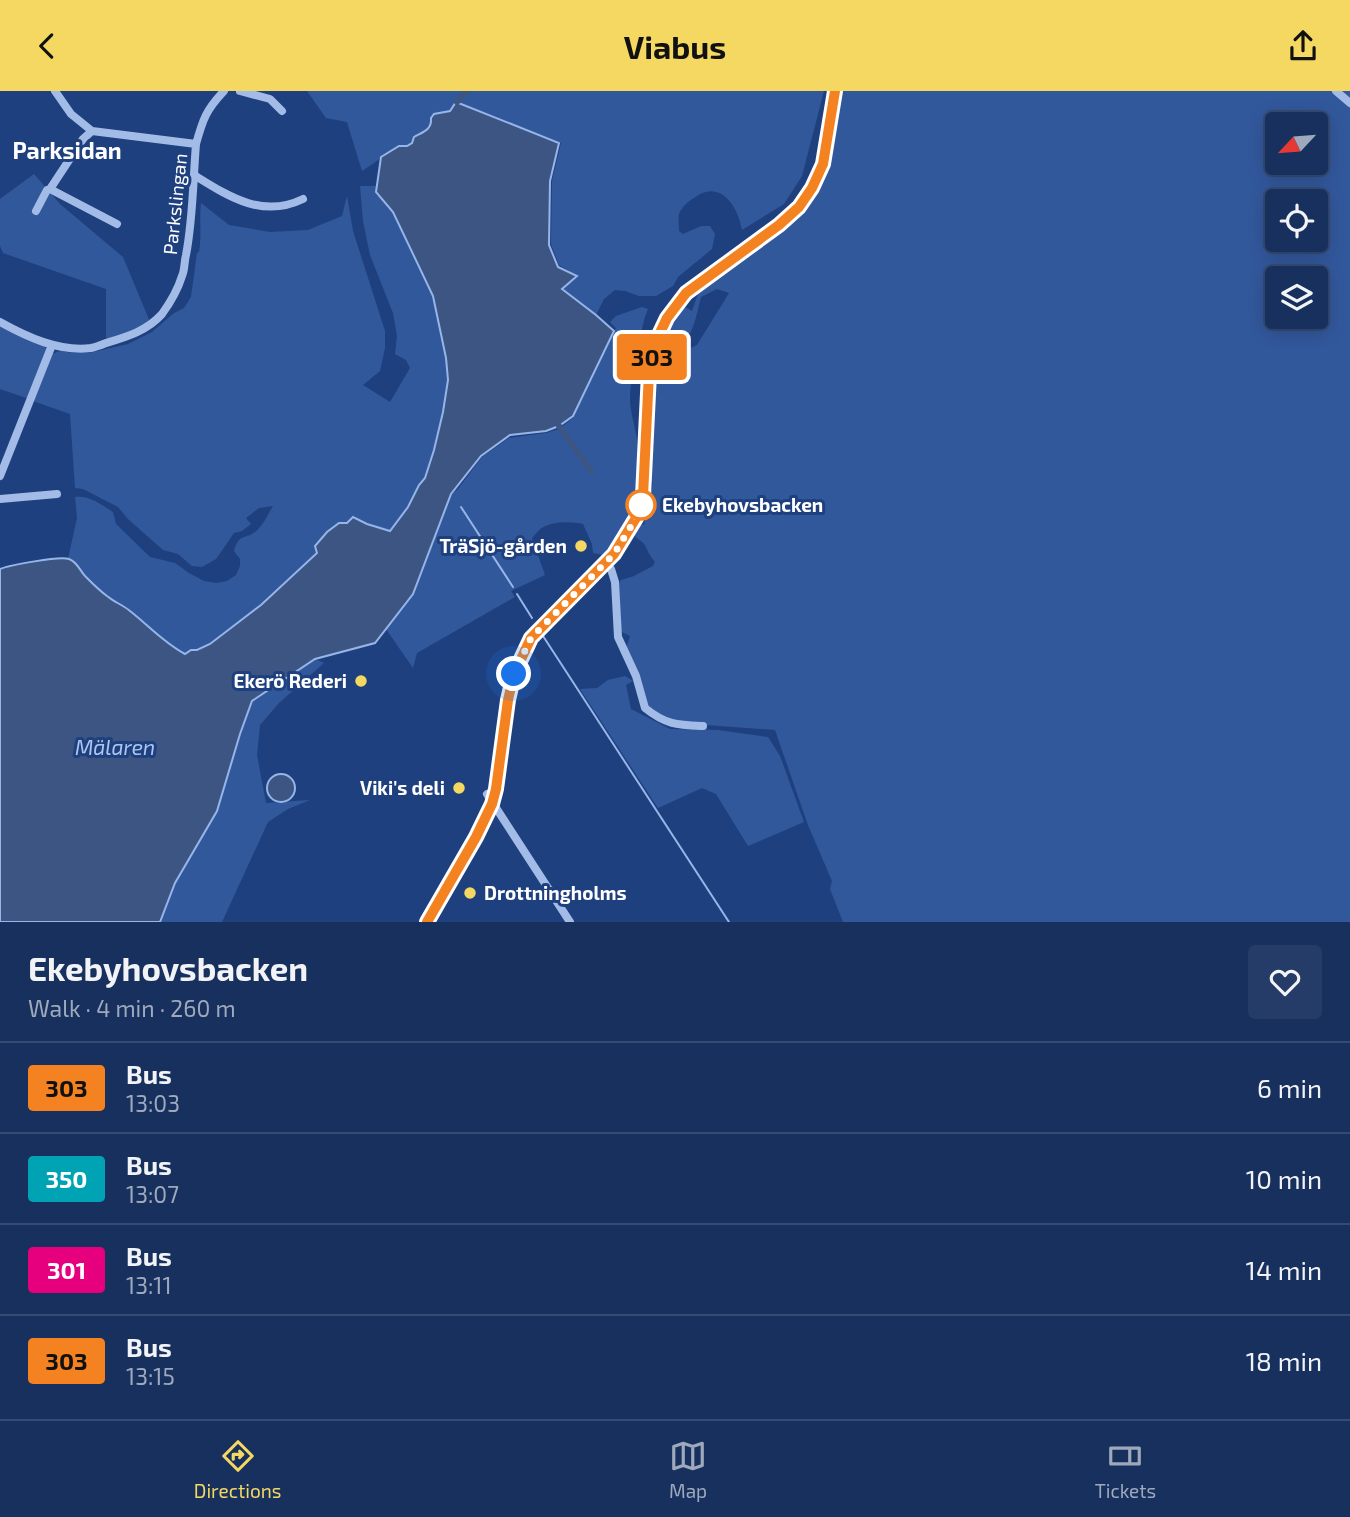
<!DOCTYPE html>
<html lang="en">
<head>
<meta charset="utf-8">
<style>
  body { margin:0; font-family:"Exo 2",sans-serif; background:#243c67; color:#f1f3f6; height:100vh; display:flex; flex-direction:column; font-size:26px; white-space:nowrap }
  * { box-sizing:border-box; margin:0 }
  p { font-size:23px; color:#9ea9bc }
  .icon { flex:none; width:38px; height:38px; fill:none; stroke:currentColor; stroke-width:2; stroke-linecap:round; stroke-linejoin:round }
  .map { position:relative; height:831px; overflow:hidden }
  .details { display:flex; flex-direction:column; background:#17305e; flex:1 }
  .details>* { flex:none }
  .badge { padding:0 14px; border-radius:5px; font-size:24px; line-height:46px }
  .needle { width:46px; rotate:244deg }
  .controls { position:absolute; left:1265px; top:21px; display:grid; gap:14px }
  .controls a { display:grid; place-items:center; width:63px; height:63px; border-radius:7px; background:#17305e; box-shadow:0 4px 18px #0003,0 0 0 2px #364b73; font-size:35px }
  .you { position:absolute; width:35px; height:35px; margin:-18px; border:5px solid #fff; border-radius:50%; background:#1a73e8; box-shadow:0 0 0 10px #1a73e833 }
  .map>.badge { position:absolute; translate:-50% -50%; box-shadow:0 0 0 4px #fff }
  .round { display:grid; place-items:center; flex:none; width:74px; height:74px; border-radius:7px; background:#243c67 }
  .headline { display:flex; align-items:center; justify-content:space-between; height:119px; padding:0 28px }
  h1 { font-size:33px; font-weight:700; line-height:52px }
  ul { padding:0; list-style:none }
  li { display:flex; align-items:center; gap:21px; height:91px; padding:0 28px; border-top:2px solid #364b73 }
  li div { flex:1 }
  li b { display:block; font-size:26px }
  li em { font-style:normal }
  li .badge { min-width:77px; font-weight:700; text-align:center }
  header { display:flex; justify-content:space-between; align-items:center; height:91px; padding:0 28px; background:#f5d862; color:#111; font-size:32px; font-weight:700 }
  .dock { display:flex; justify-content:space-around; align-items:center; height:98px; border-top:2px solid #364b73; background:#17305e; font-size:19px; color:#9ea9bc }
  .dock a { display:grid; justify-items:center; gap:4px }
  .dock .selected { color:#f5d862 }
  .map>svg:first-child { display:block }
  .green { fill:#32589c; fill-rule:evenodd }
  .water { fill:#3d5583; stroke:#96b5e9; stroke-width:2 }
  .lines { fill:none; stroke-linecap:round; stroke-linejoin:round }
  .stream { stroke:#96b5e9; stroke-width:2 }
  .canal { stroke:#3d5583; stroke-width:6 }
  .minor { stroke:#a2bce7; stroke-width:8 }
  .major { stroke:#e4ecfd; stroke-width:10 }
  .line-casing { stroke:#fff; stroke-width:16 }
  .line { stroke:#f58220; stroke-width:10 }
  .walk { stroke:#fff; stroke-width:7; stroke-dasharray:0 12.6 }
  .stop-dot { fill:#fff; stroke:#f58220; stroke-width:3.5 }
  .poi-dot { fill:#f5d862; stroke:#1f407e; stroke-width:2.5 }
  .labels { text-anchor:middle; stroke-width:6; stroke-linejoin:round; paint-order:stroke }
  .street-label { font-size:19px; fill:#fff; stroke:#1f407e }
  .stop-label { font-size:19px; font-weight:bold; fill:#fff; stroke:#1f407e; text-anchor:start }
  .poi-label { font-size:19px; font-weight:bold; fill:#fff; stroke:#1f407e; text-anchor:end }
  .water-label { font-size:21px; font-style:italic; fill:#aec6ef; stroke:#1f407e }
  .quarter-label { font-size:23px; font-weight:bold; fill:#fff; stroke:#1f407e }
</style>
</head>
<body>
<header><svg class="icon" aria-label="back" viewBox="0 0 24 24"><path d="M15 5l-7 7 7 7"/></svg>Viabus<svg class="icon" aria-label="share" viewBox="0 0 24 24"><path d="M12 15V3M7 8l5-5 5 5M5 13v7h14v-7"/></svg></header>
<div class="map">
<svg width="1350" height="831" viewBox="0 0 1350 831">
  <rect width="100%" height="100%" fill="#1f407e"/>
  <path class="green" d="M307,0H464C458,6 455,12 451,19C445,27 423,41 414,46L412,52L407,55H399L362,80L347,31L326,27Z
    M470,0H824L802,85L784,113L742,139C738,115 720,87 694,107C688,110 681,117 679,123C678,128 679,135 679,140L683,143L701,135H710L715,143L712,158L678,186L673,195L656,205H639L625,200L615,199L604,208L596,224L562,197L578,185L559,174L551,153L552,90L561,52L459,12Z
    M839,0H1350V831H843L830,798L832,790L808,734L775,639L679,632L646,616L626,558L630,545L620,540L618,493L621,489L634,485L653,475L655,471C650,466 648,460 645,454C642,450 637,448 634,444L639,432L644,434L653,391L650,393L648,385L653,287L657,274L697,254L729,202L717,198L701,206C696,225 693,249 675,259C670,261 663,263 658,265C663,246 674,231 682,214L692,220L699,200L724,180L765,154L793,129L809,110ZM1278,33H1316V72H1278ZM1278,110H1316V149H1278ZM1278,187H1316V226H1278Z
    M34,83L60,113L123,166L150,231L107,250L106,245V198L3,162L0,155V108Z
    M360,95H377L376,101L393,121L433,205L446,267L448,289L443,321L434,359L425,387L419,394L408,416L390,440L367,433L353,426L347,432H338L327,441L316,455L317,462L261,514L210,553L197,559H191L185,563L174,557L128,518L107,505L85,486L76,473L68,468L77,427L75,406C89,404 102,414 113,421L116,433L150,466L175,472L189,482L204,490L217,492L227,490L236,484L240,475V468L234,460C239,442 244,449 255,441C263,435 268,423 273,415L259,417L246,427L251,433L242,440L234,442L216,468L202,476L192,475L178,463L163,459L128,428L118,416L83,398L75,397L70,323L33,310L52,263L60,260L73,262H89L128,253L152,241L174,222L184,217L191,206L197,162L199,161C202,142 199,130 201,112L229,134L270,141L308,139L342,125L347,105L353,140L385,240V257L380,280L363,294L390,311L410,277L406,269L395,263L397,245L393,222L370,164L363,130Z
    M642,216L648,218C642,232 641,244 638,259C635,276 630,290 630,307C630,321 635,335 637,349C640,389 634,436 603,464L593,462L592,453L583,433C571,430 551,430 540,438C537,441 535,444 532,447L545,484L511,500L515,506L417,562L413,577L386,538L413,503L450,404L458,398L482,366L509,347L546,342L559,338L573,327L616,237L610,231L616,225Z
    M0,233L41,251L47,258L29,308L0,298Z
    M315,568L324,572L279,612L260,634L257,664L266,712L310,709L288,718L268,731L222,831H160L175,792L217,720L240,643L252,610Z
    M625,585L633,590L626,594L631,618L670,638L718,639L768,646L780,665L804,731L748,755L716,703L702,697L658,717L580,598L597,597L608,589Z"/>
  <path class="water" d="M456,11L559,52L550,90L549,154L558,176L577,185L562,198L596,224L614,240L573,325L559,335L546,340L510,344L481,365L451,403L413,503L375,552L315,568L252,610L240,643L217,720L175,792L160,831H0V478C10,474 59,465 69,468C78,471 80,481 87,487C93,493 100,500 107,505C114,511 123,514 130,520C148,534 164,552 185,563L191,559H197L210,553L261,514L317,462L315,455L327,441L339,432H347L353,426L367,433L390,440L408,416L419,394L425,387L434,359L443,321L448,289L446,267L433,205L393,121L376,101L381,66L399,55H407L412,52L414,46C423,41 432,39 431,27L434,23L450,20Z
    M267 697a14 14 0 1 1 28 0a14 14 0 1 1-28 0Z"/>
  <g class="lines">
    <path class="stream" d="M461,416L513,496
      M517,503L532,527
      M543,545L729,831"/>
    <path class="canal" d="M457,11L467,0
      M559,335L591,380"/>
    <path class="minor" d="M55,0L71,23L92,40L196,53
      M240,0L270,8L282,20
      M1336,0L1350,12
      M194,84C228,105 262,128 303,108
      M50,98L117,133
      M36,120L47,99L50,98L83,48L92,40
      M0,231C27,246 59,261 91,257C96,256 101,254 106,252C126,246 147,240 162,223C170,212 178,198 182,185C185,179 184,171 186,164C193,128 193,90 196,53C203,28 206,19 224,0
      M0,385L52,254
      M0,408L57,403
      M605,472L611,478L615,491L618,546L636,585L645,617C666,634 678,634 703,635
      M487,703L570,831"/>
    <path class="major" d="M427,831L476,746L492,713L496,698L508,609L514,583L531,547L614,463L636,427L643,405L649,282L659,244L667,227L686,202L779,134L799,116L812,97L823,73L835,0"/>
  </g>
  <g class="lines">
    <defs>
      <path id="line" d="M427,831L476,746L492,713L496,698L508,609L514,583L531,547L614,463L636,427L643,405L649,282L659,244L667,227L686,202L779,134L799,116L812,97L823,73L835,0"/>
    </defs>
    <use href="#line" class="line-casing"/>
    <use href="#line" class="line"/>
    <path class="walk" d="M514,583L531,547L614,463L636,427L643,405L641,414"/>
  </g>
  <circle class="stop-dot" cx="641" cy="414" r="14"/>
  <g class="poi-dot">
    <circle cx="581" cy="455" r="7"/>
    <circle cx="361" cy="590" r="7"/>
    <circle cx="459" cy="697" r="7"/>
    <circle cx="470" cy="802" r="7"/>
  </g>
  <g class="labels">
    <g class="street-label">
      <text transform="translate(175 113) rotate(-84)" y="7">Parkslingan</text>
    </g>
    <g class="stop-label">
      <text x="662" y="421">Ekebyhovsbacken</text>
    </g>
    <g class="poi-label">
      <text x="567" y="462">TräSjö-gården</text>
      <text x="347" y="597">Ekerö Rederi</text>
      <text x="445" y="704">Viki's deli</text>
      <text x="484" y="809" text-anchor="start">Drottningholms</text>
    </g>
    <g class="water-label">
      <text x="115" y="664">Mälaren</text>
    </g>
    <g class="quarter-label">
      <text x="67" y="68">Parksidan</text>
    </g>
  </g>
</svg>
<div class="controls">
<a><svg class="needle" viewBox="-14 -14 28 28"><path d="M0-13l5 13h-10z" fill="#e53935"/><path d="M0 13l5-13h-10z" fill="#9ea9bc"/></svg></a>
<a><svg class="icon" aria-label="locate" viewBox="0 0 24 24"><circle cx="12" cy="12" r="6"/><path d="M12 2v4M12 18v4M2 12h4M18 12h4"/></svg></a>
<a><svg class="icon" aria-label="layers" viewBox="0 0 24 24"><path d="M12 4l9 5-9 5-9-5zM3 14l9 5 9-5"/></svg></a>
</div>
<div class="you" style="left:514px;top:583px"></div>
<b class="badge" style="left:652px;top:266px;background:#f58220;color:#111">303</b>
</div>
<section class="details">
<div class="headline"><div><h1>Ekebyhovsbacken</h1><p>Walk · 4 min · 260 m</p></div><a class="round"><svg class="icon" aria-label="heart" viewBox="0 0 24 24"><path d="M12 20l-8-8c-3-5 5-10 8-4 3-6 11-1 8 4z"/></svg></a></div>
<ul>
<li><span class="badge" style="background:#f58220;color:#111">303</span><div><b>Bus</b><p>13:03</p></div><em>6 min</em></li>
<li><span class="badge" style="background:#00a3b4;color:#fff">350</span><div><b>Bus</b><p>13:07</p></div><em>10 min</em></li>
<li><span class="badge" style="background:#e6007e;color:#fff">301</span><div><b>Bus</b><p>13:11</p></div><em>14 min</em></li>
<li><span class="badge" style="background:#f58220;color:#111">303</span><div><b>Bus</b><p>13:15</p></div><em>18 min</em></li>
</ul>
</section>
<nav class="dock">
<a class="selected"><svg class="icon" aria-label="directions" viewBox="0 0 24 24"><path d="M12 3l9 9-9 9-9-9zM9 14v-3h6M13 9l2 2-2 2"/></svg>Directions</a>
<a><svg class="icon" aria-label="map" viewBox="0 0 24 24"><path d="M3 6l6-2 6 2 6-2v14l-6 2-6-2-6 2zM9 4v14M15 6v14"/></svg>Map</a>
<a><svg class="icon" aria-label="tickets" viewBox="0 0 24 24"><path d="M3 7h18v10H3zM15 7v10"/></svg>Tickets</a>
</nav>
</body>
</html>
